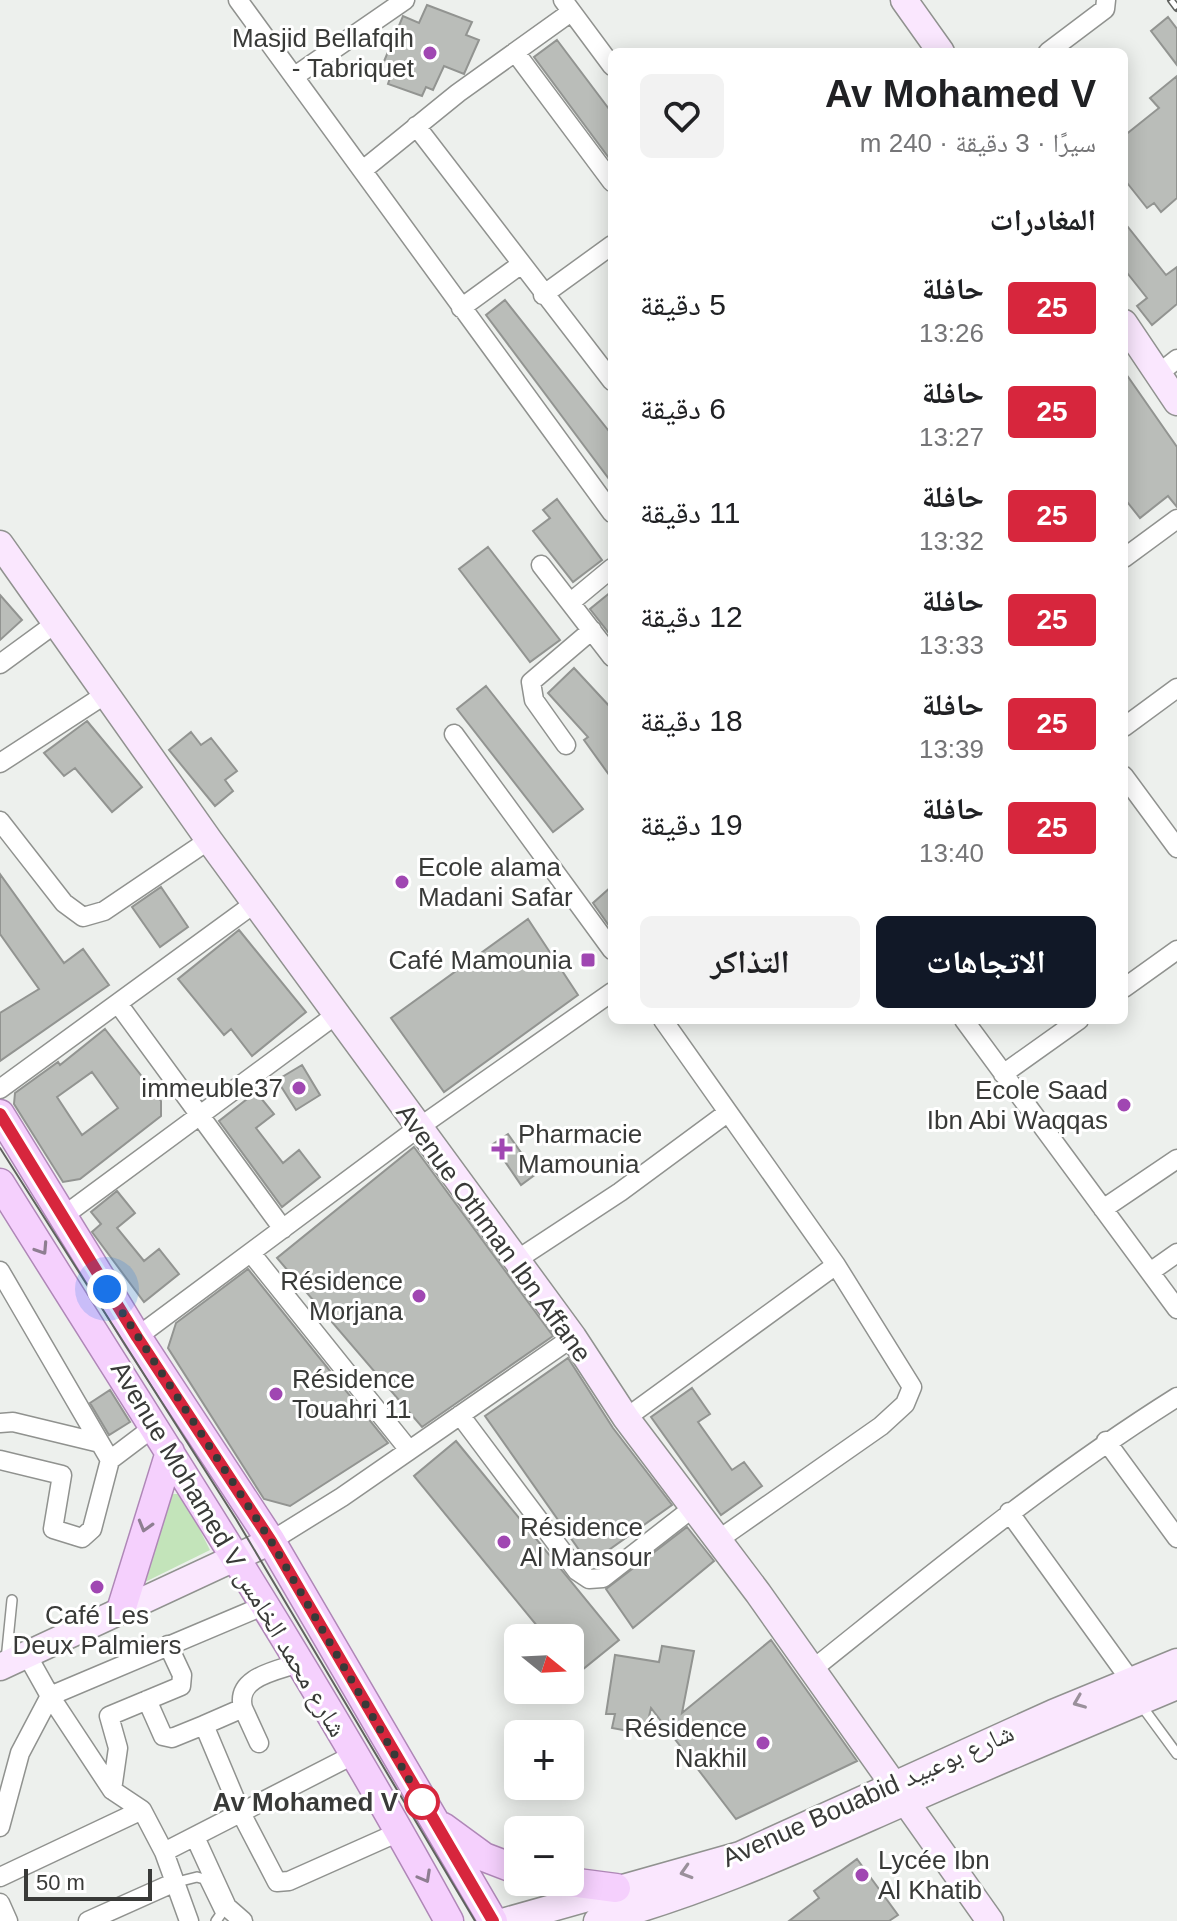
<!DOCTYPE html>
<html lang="ar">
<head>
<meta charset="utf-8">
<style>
  body { margin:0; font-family:Helvetica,"Noto Naskh Arabic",sans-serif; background:#f2f2f2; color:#202124; direction:rtl; height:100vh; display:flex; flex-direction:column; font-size:30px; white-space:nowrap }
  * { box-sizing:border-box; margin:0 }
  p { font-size:26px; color:#757577 }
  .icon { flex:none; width:44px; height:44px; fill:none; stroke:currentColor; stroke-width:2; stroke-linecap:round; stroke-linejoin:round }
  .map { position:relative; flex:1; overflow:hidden; direction:ltr }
  .drawer { position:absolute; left:608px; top:48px; width:520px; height:976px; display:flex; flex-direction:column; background:#fff; border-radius:12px; box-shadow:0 4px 20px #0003; direction:rtl }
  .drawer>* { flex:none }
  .badge { padding:0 16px; border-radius:6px; font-size:28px; line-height:52px }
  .needle { width:52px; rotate:108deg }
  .tools { position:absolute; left:504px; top:1624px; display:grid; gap:16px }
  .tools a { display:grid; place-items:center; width:80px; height:80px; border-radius:12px; background:#fff; box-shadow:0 4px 20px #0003; font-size:40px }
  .scale { position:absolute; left:24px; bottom:20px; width:128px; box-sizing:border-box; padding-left:8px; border:4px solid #393a38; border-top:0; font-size:22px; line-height:28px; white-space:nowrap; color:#393a38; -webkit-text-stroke:6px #fff; paint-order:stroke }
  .you { position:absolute; width:40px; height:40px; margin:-20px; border:6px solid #fff; border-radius:50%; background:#1a73e8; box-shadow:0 0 0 12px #1a73e833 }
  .map>.badge { position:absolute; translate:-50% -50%; box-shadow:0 0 0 4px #fff }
  h2 { padding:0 32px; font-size:30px; line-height:72px }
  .round { display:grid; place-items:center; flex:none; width:84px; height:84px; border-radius:12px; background:#f2f2f2 }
  .summary { display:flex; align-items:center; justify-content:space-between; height:136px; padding:0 32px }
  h1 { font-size:38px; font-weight:700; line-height:60px }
  .primary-button { display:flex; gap:16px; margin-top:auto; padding:16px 32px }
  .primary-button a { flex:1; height:92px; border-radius:12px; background:#111827; color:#fff; font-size:32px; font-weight:700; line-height:92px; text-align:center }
  .primary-button a+a { background:#f2f2f2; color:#202124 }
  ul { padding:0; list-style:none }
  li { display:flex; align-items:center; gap:24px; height:104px; padding:0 32px }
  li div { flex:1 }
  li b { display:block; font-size:30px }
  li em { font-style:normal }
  li .badge { min-width:88px; font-weight:700; text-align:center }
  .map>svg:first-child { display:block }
  .green { fill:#c3e4ba }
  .building { fill:#babdb9; stroke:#929491; stroke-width:2; fill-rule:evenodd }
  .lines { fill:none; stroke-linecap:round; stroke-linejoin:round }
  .lane-casing { stroke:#90928f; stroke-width:12 }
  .street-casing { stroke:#90928f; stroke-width:21 }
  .secondary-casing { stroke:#90928f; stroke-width:29 }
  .primary-casing { stroke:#af87b7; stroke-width:31 }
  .lane { stroke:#fff; stroke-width:9 }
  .street { stroke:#fff; stroke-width:18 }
  .secondary { stroke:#fae7fe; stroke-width:26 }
  .primary { stroke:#f5d0fd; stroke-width:28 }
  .tram { stroke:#60625f; stroke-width:2 }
  .rail-casing { stroke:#60625f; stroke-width:8 }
  .rail { stroke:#fff; stroke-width:5; stroke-dasharray:15; stroke-linecap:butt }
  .oneway { stroke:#8e7e91 }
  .oneway2 { stroke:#9a909b }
  .line-casing { stroke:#fff; stroke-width:18 }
  .line { stroke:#d7263d; stroke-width:12 }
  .walk { stroke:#393a38; stroke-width:8; stroke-dasharray:0 14.4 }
  .poi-dot { fill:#a047b2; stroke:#fff; stroke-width:3 }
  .stop-dot { fill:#fff; stroke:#d7263d; stroke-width:4 }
  .labels { text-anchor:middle; stroke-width:6; stroke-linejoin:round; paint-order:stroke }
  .poi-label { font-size:26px; fill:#393a38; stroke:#fff; text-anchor:end }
  .street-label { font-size:26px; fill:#393a38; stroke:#fff }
  .stop-label { font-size:26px; font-weight:bold; fill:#393a38; stroke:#fff; text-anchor:end }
</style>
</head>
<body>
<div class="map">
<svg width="1177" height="1921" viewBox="0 0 1177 1921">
  <rect width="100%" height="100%" fill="#edf0ed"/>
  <path class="green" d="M168,1494H182L210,1550L145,1582L141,1580Z"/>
  <path class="building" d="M427,5L472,22L466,35L479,40L464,74L444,66L433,90L426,87L422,96L388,84L393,69L382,66L403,16L419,23Z
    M1168,17L1177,29V65L1151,31Z
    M557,40L612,113V162L534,57Z
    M1177,76V198L1161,212L1154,203L1147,208L1124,179V136L1159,108L1150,98Z
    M1124,222L1166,275L1177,267V304L1152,325L1137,306L1147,298L1124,269Z
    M505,300L612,435V483L486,315Z
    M1124,371L1177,447V507L1168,496L1140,518L1124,498Z
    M557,499L602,560L573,582L533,531L550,518L543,510Z
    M488,547L560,640L530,662L459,569Z
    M612,591V637L590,609Z
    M0,595L22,620L0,640Z
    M574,668L612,709V779L584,740L588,737L548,693Z
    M486,686L583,809L553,832L457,709Z
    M87,721L142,787L112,812L75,768L64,776L44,753Z
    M191,732L201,745L211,738L237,771L225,780L233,791L215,806L169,750Z
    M0,874L64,963L83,949L109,985L0,1061V1013L39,989L0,934Z
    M612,886V930L593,903Z
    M161,887L188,927L160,947L132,907Z
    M528,919L578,995L444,1092L391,1018Z
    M239,930L306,1012L252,1056L231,1029L224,1035L178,979Z
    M105,1029L161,1101V1116L80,1179L63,1182L14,1104L15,1093L58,1062L60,1065ZM92,1072L118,1108L82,1135L57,1097Z
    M302,1065L320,1095L296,1110L277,1080Z
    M256,1092L274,1114L256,1128L283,1163L299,1150L320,1177L282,1207L219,1121Z
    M508,1134L536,1174L521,1185L493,1144Z
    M414,1147L553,1336L422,1427L277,1258Z
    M117,1191L135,1213L117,1228L144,1261L159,1249L179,1274L144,1302L92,1232L101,1224L91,1212Z
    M248,1269L388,1443L290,1506L264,1499L168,1348L176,1323Z
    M568,1358L613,1428L672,1505L589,1564L485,1416Z
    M692,1388L710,1414L698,1422L732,1470L744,1462L762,1486L721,1515L651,1417Z
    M110,1390L130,1422L109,1435L90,1403Z
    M456,1441L619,1640L577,1674L570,1666V1638H547L414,1476Z
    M687,1527L714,1561L633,1628L606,1589Z
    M771,1640L857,1761L736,1819L651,1708L645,1734L612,1728L615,1714H606L615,1655L659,1662L662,1646L694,1651L682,1713Z
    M857,1859L898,1915L889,1921H789L819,1898L814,1891Z"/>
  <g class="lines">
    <defs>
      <path id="lane" d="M6,1660L12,1600
        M1141,1705L1177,1754
        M173,1883L197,1877L204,1879L221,1914L216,1921"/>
      <path id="street" d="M238,0L612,513
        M563,0L612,66
        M515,52L612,182
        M1048,52L1105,9L1106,0
        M295,76L405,0
        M416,126L612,381
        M363,170L458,93L571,12
        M543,295L612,245
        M461,308L520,265
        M1158,374L1177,359
        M1124,558L1177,519
        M541,565L612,657
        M571,602L612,568
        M0,664L56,623
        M1124,727L1177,688
        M454,734L612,950
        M566,745L534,700L531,682L592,630
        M0,763L106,694
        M1124,776L1177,848
        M0,821L64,903L83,917L104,911L209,840
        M1124,988L1177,950
        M119,1005L283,1229
        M663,1020L836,1265L912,1387L905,1404L881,1426L718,1540
        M964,1020L1177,1309
        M1003,1074L1079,1020
        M0,1089L255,903
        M1103,1209L1177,1159
        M62,1217L337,1014
        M251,1253L409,1450
        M515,1261L620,1192L727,1113
        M0,1271L110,1460L155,1426
        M1150,1272L1177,1253
        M137,1337L418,1128L612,992
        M460,1415L577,1571L589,1579L603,1578L694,1507
        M626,1418L836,1265
        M0,1423L13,1422L100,1443
        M1106,1441L1177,1538
        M0,1460L62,1475L53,1529L82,1538L92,1529L110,1460
        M1009,1512L1131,1681
        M271,1541L342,1497L573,1337
        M813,1669C932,1574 1048,1478 1177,1397
        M147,1700L163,1736L172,1738L204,1725L241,1813L277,1882L289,1881L399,1832
        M243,1708L259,1743
        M204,1725L243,1708C235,1677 276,1671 299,1663
        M112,1790L118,1748L109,1716L181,1686L182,1675L168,1645
        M142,1810L112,1790L50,1696L263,1606
        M0,1827L20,1753L50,1696L27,1655
        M195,1837L227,1907L243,1921
        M164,1852L355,1754
        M0,1877L142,1810L164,1852L189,1921
        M0,1903L8,1921
        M88,1921L173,1883"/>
      <path id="secondary" d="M904,0L941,52
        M1124,323L1177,402
        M0,544L209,840L573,1337L626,1418L758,1593L990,1921
        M0,1667L271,1541
        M506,1921L740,1855L1053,1713L1177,1662
        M597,1921C708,1892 809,1844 914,1798C1001,1760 1089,1723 1177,1686"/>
      <path id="primary" d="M0,1114L137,1337L271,1541L493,1921
        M0,1183C152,1427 311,1668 449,1921
        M122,1607L170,1452
        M443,1827L484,1857L518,1870
        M570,1882L616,1888"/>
    </defs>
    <use href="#lane" class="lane-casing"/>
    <use href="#street" class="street-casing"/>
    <use href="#secondary" class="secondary-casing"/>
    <use href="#primary" class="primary-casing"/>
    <use href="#lane" class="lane"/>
    <use href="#street" class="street"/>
    <use href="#secondary" class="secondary"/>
    <use href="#primary" class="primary"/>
    <path class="tram" d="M0,1148L236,1519L475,1921"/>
    <defs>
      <path id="rail" d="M1171,0L1177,8"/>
    </defs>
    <use href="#rail" class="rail-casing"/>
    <use href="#rail" class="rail"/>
  </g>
  <defs><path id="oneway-chevron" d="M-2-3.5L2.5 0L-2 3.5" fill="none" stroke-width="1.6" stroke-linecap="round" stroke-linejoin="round" transform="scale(2)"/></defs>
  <g class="oneway">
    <use href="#oneway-chevron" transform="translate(42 1249) rotate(57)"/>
    <use href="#oneway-chevron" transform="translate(145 1526) rotate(106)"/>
    <use href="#oneway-chevron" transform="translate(425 1877) rotate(61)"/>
  </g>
  <g class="oneway2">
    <use href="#oneway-chevron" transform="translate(1079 1702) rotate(158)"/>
    <use href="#oneway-chevron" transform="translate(686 1872) rotate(163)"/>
  </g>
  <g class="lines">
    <defs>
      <path id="line" d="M0,1114L137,1337L271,1541L493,1921"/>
    </defs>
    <use href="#line" class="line-casing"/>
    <use href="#line" class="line"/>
    <path class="walk" d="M107,1289L271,1541L422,1802"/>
  </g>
  <g class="poi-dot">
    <circle cx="430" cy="53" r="8"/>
    <circle cx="402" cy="882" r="8"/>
    <rect x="580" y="952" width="16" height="16" rx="4"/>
    <circle cx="299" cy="1088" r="8"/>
    <circle cx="1124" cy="1105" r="8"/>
    <path d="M498 1137h8v8h8v8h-8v8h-8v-8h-8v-8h8z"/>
    <circle cx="419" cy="1296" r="8"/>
    <circle cx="276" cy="1394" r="8"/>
    <circle cx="504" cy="1542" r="8"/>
    <circle cx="97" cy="1587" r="8"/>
    <circle cx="763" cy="1743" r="8"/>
    <circle cx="862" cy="1875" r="8"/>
  </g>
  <circle class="stop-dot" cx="422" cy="1802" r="16"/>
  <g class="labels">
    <g class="poi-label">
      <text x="414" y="47">Masjid Bellafqih<tspan x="414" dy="30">- Tabriquet</tspan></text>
      <text x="418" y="876" text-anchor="start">Ecole alama<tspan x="418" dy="30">Madani Safar</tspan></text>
      <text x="572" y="969">Café Mamounia</text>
      <text x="283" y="1097">immeuble37</text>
      <text x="1108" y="1099">Ecole Saad<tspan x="1108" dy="30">Ibn Abi Waqqas</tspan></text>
      <text x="518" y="1143" text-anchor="start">Pharmacie<tspan x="518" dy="30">Mamounia</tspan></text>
      <text x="403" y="1290">Résidence<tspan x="403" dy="30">Morjana</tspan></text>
      <text x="292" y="1388" text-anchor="start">Résidence<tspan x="292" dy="30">Touahri 11</tspan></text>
      <text x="520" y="1536" text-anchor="start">Résidence<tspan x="520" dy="30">Al Mansour</tspan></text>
      <text x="97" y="1624" text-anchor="middle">Café Les<tspan x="97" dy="30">Deux Palmiers</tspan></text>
      <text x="747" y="1737">Résidence<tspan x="747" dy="30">Nakhil</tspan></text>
      <text x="878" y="1869" text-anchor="start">Lycée Ibn<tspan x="878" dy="30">Al Khatib</tspan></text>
    </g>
    <g class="street-label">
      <text transform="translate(494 1233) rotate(54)" y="9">Avenue Othman Ibn Affane</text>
      <text transform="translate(229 1549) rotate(59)" y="9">Avenue Mohamed V شارع محمد الخامس</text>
      <text transform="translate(868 1795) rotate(-24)" y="9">Avenue Bouabid شارع بوعبيد</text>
    </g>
    <g class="stop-label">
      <text x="398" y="1811">Av Mohamed V</text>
    </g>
  </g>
</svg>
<div class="tools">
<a><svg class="needle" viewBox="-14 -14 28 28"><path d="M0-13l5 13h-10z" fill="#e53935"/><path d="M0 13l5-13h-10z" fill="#757577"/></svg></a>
<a>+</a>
<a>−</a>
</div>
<div class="scale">50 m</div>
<div class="you" style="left:107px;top:1289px"></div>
<section class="drawer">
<div class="summary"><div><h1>Av Mohamed V</h1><p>سيرًا · 3 دقيقة · 240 m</p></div><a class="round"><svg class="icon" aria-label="heart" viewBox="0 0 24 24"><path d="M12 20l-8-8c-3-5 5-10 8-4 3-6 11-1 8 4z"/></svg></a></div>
<h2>المغادرات</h2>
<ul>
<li><span class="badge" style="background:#d7263d;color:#fff">25</span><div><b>حافلة</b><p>13:26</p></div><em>5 دقيقة</em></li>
<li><span class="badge" style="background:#d7263d;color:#fff">25</span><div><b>حافلة</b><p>13:27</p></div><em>6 دقيقة</em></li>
<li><span class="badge" style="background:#d7263d;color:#fff">25</span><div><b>حافلة</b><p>13:32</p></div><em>11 دقيقة</em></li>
<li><span class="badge" style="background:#d7263d;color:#fff">25</span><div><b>حافلة</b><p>13:33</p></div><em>12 دقيقة</em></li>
<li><span class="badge" style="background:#d7263d;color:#fff">25</span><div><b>حافلة</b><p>13:39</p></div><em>18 دقيقة</em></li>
<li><span class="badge" style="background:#d7263d;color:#fff">25</span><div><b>حافلة</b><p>13:40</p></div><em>19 دقيقة</em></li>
</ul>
<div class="primary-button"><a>الاتجاهات</a><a>التذاكر</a></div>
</section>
</div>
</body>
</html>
